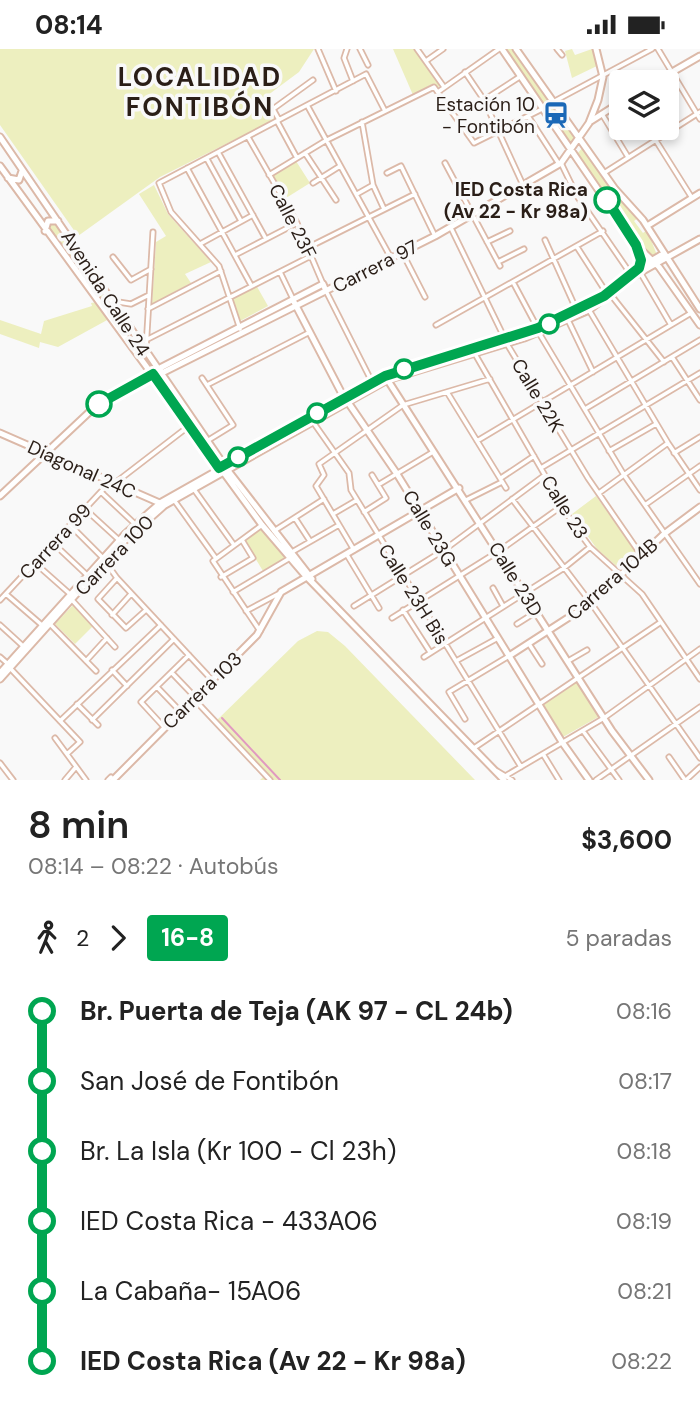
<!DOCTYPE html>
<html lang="es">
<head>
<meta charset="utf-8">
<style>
  body { margin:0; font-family:"DM Sans",sans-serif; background:#f6f6f6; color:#222; height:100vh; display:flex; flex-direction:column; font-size:26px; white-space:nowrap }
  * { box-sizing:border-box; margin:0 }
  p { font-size:23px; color:#767676 }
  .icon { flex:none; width:38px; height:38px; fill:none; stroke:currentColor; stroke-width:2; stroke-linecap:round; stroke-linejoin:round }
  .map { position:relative; height:731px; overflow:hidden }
  .details { display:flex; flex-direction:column; background:#fff; flex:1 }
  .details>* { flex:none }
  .badge { padding:0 14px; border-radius:5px; font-size:24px; line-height:46px }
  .tools { position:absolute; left:609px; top:21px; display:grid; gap:14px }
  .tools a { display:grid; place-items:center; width:70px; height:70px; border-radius:7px; background:#fff; box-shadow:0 4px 10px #0003; font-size:35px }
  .map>.badge { position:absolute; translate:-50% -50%; box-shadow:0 0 0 4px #fff }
  .legs { display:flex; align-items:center; gap:10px; height:77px; padding:0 28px; font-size:23px }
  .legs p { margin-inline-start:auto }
  .summary { display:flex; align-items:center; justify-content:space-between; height:119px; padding:0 28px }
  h1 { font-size:38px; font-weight:600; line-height:52px }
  ul { padding:0 28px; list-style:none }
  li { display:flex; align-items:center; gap:24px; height:70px; font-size:26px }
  li i { display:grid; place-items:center; width:10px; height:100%; margin:0 9px; background:currentColor }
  li i::after { content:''; width:18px; height:18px; margin:-9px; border:5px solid; border-radius:50%; background:#fff }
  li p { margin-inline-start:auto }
  li:first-child i { background:linear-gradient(#0000 50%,currentColor 0) }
  li:last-child i { background:linear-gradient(currentColor 50%,#0000 0) }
  .status { display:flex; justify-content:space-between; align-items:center; height:49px; padding:0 35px; background:#fff; direction:ltr }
  .status svg { height:19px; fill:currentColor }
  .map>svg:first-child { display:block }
  .green { fill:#edefbf }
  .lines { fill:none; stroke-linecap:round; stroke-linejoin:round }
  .stream { stroke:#e199c0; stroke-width:2 }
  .street-casing { stroke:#dcb9a8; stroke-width:7 }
  .secondary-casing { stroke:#dcb9a8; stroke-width:9 }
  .street { stroke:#fff; stroke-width:3.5 }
  .secondary { stroke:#fff; stroke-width:5 }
  .line-1-casing { stroke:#fff; stroke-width:16 }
  .line-1 { stroke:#00a651; stroke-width:10 }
  .stop-1-dot { fill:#fff; stroke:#00a651; stroke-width:3.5 }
  .labels { text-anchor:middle; stroke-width:7; stroke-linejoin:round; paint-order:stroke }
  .poi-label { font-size:19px; fill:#2a1e17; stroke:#f9f9f9; text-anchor:end }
  .stop-label { font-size:19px; font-weight:bold; fill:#2a1e17; stroke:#f9f9f9; text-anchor:end }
  .street-label { font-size:19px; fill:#2a1e17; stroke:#f9f9f9 }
  .district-label { font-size:26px; font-weight:bold; letter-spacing:2px; fill:#2a1e17; stroke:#f9f9f9 }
</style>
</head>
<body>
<div class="status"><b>08:14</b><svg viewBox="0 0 49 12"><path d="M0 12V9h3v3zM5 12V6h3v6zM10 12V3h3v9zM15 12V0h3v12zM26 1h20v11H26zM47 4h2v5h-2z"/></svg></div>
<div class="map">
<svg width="700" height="731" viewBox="0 0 700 731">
  <rect width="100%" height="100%" fill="#f9f9f9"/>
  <path class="green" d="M0,0H314L299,23L264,49L276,70L160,128L78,187L0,76Z
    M393,0H415L440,37L437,39L432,35L413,46Z
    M504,0H513L576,88L571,96Z
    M572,0L575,6L592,0L599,16L572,29L565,2Z
    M583,98L638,169L634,172L643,184L647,181L657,206L652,208L641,201L577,105Z
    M296,112L310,134L286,149L273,126Z
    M154,136L168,165L211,213L185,225L191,234L152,255L156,193L166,187L139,145Z
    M49,173H56L97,231L106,255L88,238L48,183Z
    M256,236L268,257L240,272L231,249Z
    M97,253L109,270L58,298L40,293L39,299L0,285V271L41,285L44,272L92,257L91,254Z
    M596,447L639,506L622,522L597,500L572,465Z
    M259,479L286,509L263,522L244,491Z
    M73,556L94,576L75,595L55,575Z
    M317,582L328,583L345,597L475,731H260L267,724L216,672L298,592Z
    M577,631L600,667L563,688L543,654Z"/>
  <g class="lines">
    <path class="stream" d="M222,669L280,731"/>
    <defs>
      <path id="street" d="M318,0L336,42
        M347,0L344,9L353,32
        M360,0L368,16
        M417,0L444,38
        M557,0L562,6
        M658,0L700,70
        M426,12L443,0
        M465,23L484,51L523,136
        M613,23L621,36
        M438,43L499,0
        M484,51L521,27
        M553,53L652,0
        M307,56L391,209
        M602,65L628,108
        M528,67L559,115
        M279,71L273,60L313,31
        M277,72L297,109
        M362,73L373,136L384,160
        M648,79L692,149
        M248,88L297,174L323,235
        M218,103L266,190
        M305,104L336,151
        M207,110L241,172
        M445,114L500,217
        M561,114L577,147L630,224
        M187,119L251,236
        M387,124L401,117L435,187
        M604,124L700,63
        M269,126L325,92L434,38L474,94L544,59
        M313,134L340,117
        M357,145L373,136
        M451,179L504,288
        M545,191L577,262
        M487,193L510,182
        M200,195L253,166
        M577,198L606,243
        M307,199L415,145
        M402,203L425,248
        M235,206L297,174
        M113,208L131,231L151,220
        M498,213L524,200
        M280,223L293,250
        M640,223L671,276
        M514,235L537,278
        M326,242L372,333
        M611,246L664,313
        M112,252L131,255L149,246
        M148,260L221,222
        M589,261L668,394L700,441
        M568,271L593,323
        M436,276L603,182
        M240,280L219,217L171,163L159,134L366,25L385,62
        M539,284L624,426L700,535
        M146,291L311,207
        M507,295L588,429L641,506
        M146,300L153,183
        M475,305L573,475L590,498L642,545L700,630
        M672,308L700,351
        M202,329L233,376L207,392
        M207,336L310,283
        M447,343L506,439
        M585,360L700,291
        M313,373L349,424L351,441L521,718
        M477,392L691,264
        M609,402L656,375
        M674,404L700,388
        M541,419L700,324
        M501,429L534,407
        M115,434L189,377
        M378,436L433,403
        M193,439L234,496
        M101,443L135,475
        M599,444L668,394
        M512,450L591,554L700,709
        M174,451L215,508
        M466,451L502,433
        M645,456L700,417
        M85,460L119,491
        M364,463L386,449L372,426
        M333,465L357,451
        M295,469L310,492
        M70,476L102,508L117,529L212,631
        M274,482L324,450
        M53,494L87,526
        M354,501L316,437L324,426L319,415L403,356L490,330
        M292,503L339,476
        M347,506L379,559
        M35,514L70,545
        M221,528L253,509L242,491
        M117,529L98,550L126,579L146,561
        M493,539L503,557
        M233,543L290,509
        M6,545L43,577
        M0,551L111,432
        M72,551L115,598
        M354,557L444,501L545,426
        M403,561L430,603
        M246,562L278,545
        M112,566L131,545
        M392,569L499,502L562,457
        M50,575L96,622
        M517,575L536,563
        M0,576L23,597
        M260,582L213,512L262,476
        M529,595L542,615
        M0,608L8,615
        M424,608L564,519L590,498
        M86,612L107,589
        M456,612L498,589
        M568,612L587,601
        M10,619L80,693L67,705
        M112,621L127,637
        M172,624L195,648
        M157,638L180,662
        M193,649L270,731
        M77,655L98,676
        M465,670L449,643L509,607
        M92,671L174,590
        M60,672L161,576
        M164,678L141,653L189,606
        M583,682L619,731
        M55,689L86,731
        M474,699L661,573
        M543,705L559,731
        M669,708L685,731
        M0,714L13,731
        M497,722L512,731
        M507,726L604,669L700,600
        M65,731L76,718
        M108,731L111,728
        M596,731L700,658
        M686,731L700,718"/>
      <path id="secondary" d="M502,0L636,196L659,218L700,276
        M516,0L615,140L643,171L700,260
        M655,33L700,7
        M591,72L621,53
        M0,88L226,419L312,530
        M0,117L262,476L304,525L504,731
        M8,129L19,131L22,122
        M647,177L700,144
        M45,182L48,172H58
        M293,251L341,343L397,425L562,693L589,731
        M158,322L164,323L435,187L561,114L589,74L598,51L603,28L596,0
        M387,330L612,682L649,731
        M0,384L162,455
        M0,447L99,354L160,319L323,235L326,242
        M509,607L591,554L664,485L700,458
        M0,624L126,484L160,454L377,331L562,269L596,252L630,224L663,205
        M0,630L121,495L165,456L387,331L524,289L589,261L632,228L700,190
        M113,731L257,586L281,543L459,439"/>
    </defs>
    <use href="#street" class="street-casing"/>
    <use href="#secondary" class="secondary-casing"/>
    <use href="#street" class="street"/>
    <use href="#secondary" class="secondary"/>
  </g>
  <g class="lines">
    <defs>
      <path id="line-1" d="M99,355L153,325L219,419L385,327L538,279L604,247L639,219L641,211L636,196L607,151"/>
    </defs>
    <use href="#line-1" class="line-1-casing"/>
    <use href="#line-1" class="line-1"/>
  </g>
  <defs>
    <symbol id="station-bare" viewBox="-9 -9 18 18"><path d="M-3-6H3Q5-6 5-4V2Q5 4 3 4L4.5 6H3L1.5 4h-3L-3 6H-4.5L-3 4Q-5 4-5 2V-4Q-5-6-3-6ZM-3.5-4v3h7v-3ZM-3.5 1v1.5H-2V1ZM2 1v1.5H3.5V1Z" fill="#1a68b7" stroke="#f9f9f9" stroke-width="2.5" paint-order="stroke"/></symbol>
  </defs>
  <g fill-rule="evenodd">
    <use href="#station-bare" x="537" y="47" width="38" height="38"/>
  </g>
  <g class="stop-1-dot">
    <circle cx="607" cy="151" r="12"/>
    <circle cx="549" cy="275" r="9"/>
    <circle cx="404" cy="320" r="9"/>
    <circle cx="99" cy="355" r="12"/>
    <circle cx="317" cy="364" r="9"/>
    <circle cx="238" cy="408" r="9"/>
  </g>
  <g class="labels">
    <g class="poi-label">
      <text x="535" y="62">Estación 10<tspan x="535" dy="22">- Fontibón</tspan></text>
    </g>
    <g class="stop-label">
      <text x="588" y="147">IED Costa Rica<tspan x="588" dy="22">(Av 22 - Kr 98a)</tspan></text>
    </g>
    <g class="street-label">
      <text transform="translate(293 172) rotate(63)" y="7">Calle 23F</text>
      <text transform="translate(375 217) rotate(-27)" y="7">Carrera 97</text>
      <text transform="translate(106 244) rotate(57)" y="7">Avenida Calle 24</text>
      <text transform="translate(538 346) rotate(59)" y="7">Calle 22K</text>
      <text transform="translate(82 420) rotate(24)" y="7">Diagonal 24C</text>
      <text transform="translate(565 458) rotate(58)" y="7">Calle 23</text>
      <text transform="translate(430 479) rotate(59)" y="7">Calle 23G</text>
      <text transform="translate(55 492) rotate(-47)" y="7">Carrera 99</text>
      <text transform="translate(114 506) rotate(-46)" y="7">Carrera 100</text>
      <text transform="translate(516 530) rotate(58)" y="7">Calle 23D</text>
      <text transform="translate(612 530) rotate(-41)" y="7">Carrera 104B</text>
      <text transform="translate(414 545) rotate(58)" y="7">Calle 23H Bis</text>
      <text transform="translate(202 641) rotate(-44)" y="7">Carrera 103</text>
    </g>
    <g class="district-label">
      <text x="200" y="37">LOCALIDAD<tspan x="200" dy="30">FONTIBÓN</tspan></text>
    </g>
  </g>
</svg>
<div class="tools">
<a><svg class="icon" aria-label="layers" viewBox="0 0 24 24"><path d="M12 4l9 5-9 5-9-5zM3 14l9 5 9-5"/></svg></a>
</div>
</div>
<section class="details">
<div class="summary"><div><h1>8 min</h1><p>08:14 – 08:22 · Autobús</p></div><b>$3,600</b></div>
<div class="legs"><svg class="icon" aria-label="walk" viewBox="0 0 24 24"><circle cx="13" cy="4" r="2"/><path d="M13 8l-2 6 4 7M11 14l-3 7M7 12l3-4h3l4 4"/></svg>2<svg class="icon" aria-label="forward" viewBox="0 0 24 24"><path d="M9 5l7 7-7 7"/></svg><b class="badge" style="background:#00a651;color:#fff">16-8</b><p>5 paradas</p></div>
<ul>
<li><i style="color:#00a651"></i><b>Br. Puerta de Teja (AK 97 - CL 24b)</b><p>08:16</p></li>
<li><i style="color:#00a651"></i><span>San José de Fontibón</span><p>08:17</p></li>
<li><i style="color:#00a651"></i><span>Br. La Isla (Kr 100 - Cl 23h)</span><p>08:18</p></li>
<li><i style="color:#00a651"></i><span>IED Costa Rica - 433A06</span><p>08:19</p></li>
<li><i style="color:#00a651"></i><span>La Cabaña- 15A06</span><p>08:21</p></li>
<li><i style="color:#00a651"></i><b>IED Costa Rica (Av 22 - Kr 98a)</b><p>08:22</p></li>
</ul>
</section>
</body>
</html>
